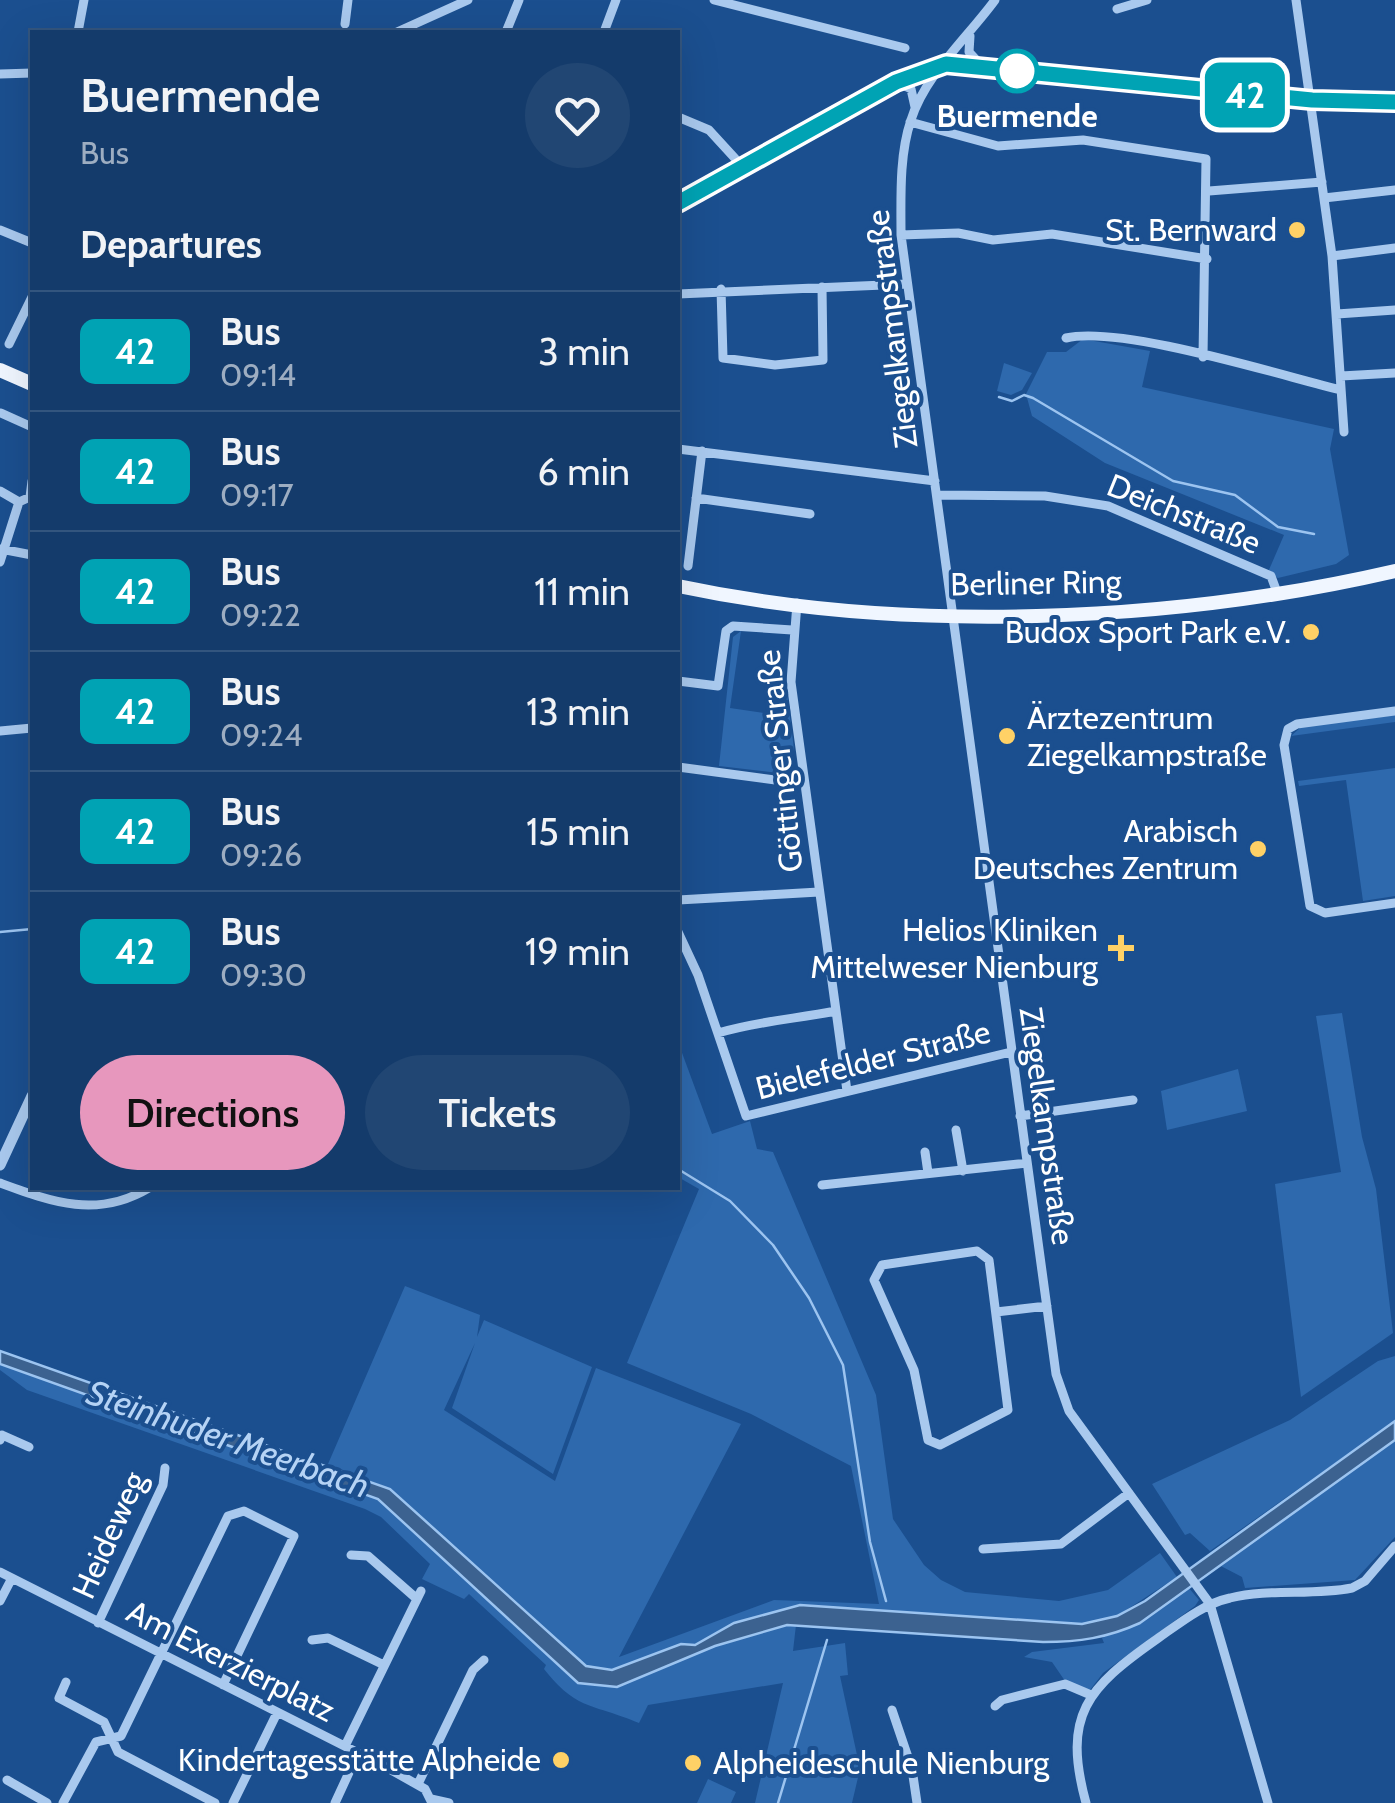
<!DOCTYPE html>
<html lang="en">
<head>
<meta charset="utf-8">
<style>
  body { margin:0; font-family:Cabin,sans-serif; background:#214673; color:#f1f3f6; height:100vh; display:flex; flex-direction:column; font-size:38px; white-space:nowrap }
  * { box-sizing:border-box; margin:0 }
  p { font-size:32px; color:#9dadc1 }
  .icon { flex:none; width:55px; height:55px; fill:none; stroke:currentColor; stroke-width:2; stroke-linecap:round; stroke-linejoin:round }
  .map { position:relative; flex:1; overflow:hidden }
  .side { position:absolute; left:30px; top:30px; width:650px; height:1160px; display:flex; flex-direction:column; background:#143b6b; border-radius:0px; box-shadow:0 10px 40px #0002,0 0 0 2px #33557e }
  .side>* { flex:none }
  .badge { padding:0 20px; border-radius:15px; font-size:35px; line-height:65px }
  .map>.badge { position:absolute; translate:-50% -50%; box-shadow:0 0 0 5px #fff }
  h2 { padding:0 50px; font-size:38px; line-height:90px }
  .round { display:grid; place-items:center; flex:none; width:105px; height:105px; border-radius:52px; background:#214673 }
  .headline { display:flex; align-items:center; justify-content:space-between; height:170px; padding:0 50px }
  h1 { font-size:48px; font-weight:600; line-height:75px }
  .button { display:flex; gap:20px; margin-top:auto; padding:20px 50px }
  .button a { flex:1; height:115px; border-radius:60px; background:#e797bd; color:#111; font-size:40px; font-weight:600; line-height:115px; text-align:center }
  .button a+a { background:#214673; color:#f1f3f6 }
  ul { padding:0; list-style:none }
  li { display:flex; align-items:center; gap:30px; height:120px; padding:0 50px; border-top:2px solid #33557e }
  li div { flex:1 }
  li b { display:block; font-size:38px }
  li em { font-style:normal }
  li .badge { min-width:110px; font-weight:700; text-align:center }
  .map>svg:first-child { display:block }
  .green { fill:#2e69ad }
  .water { fill:#3c6290; stroke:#9cc4f0; stroke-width:2.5 }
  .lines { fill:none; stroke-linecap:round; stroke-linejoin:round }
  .stream { stroke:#9cc4f0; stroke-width:2.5 }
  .minor { stroke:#a9c9ee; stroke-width:9 }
  .tertiary { stroke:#a9c9ee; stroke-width:11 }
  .primary { stroke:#f0f6ff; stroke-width:14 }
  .line-casing { stroke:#fff; stroke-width:22 }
  .line { stroke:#00a3b4; stroke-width:15 }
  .stop-dot { fill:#fff; stroke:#00a3b4; stroke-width:5 }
  .poi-dot { fill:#ffd166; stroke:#1b4f8f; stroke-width:4 }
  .labels { text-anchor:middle; stroke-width:8; stroke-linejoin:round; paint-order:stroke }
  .stop-label { font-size:32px; font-weight:bold; fill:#fff; stroke:#1b4f8f }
  .poi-label { font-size:32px; fill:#fff; stroke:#1b4f8f; text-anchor:end }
  .street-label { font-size:32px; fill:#fff; stroke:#1b4f8f }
  .water-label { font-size:35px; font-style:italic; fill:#b5d3f5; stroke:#1b4f8f }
</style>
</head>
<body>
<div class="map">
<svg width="1395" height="1803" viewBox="0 0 1395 1803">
  <rect width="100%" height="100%" fill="#1b4f8f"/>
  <path class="green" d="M1083,339L1150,351L1142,387L1334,429L1330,449L1349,555L1336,564L1278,578L1268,572L1284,535L1105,463L1032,416L1026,394L1047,352H1066Z
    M1004,363L1032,373L1022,390L1011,395L997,391Z
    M741,631L730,708L777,715L780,685L786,686L794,749L787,774L719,766L733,637Z
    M1395,715V722L1291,736L1301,727Z
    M1395,768V896L1363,901L1346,780L1299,786L1298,781Z
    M1342,1013L1362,1137L1376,1189L1393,1333L1301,1397L1275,1184L1341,1172L1316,1016Z
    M678,1042L712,1134L750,1121L757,1149L773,1152L876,1395L893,1519L924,1565L941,1580L965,1592L1059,1601L1108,1590L1160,1553L1177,1577L1117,1616L1082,1624L800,1605L734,1623L694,1645L681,1644L612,1670L586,1667L391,1489L328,1464L405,1286L480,1315L477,1337L484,1320L592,1367L553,1474L452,1408L475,1343L444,1410L555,1481L596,1368L741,1424L619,1657L774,1600L879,1604L851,1466L751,1414L627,1363L699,1189L678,1177Z
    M1238,1069L1247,1111L1167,1130L1161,1091Z
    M1395,1356V1421L1210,1551L1190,1533L1185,1535L1152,1484L1290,1420L1378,1361Z
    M0,1364L378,1499L578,1683L617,1687L715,1646L787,1625H796L793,1651L845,1643L848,1675L840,1676L860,1769L852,1803H755L783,1683L648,1705L639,1723C592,1703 577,1711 544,1669L546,1665L469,1594L464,1599L422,1579L430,1564L381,1517L365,1509L27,1390L0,1370Z
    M1395,1440V1537L1355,1580L1245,1588L1242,1577L1217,1564Z
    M1188,1587L1199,1600L1195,1606L1103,1673L1090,1690L1065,1681L1052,1662L1024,1657L1032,1652L1104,1643L1102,1638L1140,1623Z
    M708,1779L736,1792L731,1803H697Z"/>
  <path class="water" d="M0,1351L390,1489L586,1666L612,1670L681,1644L695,1645L734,1623L800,1605L1082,1624L1117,1616L1145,1601L1395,1421V1440L1140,1623C1107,1638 1079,1642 1043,1642L787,1625L715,1646L617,1687L578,1683L378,1499L0,1364Z"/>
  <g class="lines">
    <path class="stream" d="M999,397L1012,401L1024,395L1033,398L1173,481L1235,495L1278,527L1314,534
      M0,932L32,929
      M678,1169L730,1201L773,1245L809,1298L843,1365L870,1542L886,1601
      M778,1803L827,1640"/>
    <path class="minor" d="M714,0L905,48
      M995,0C968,37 925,75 911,120C899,155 901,198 901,235L1056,1374L1069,1411L1210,1604L1268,1803
      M1296,0L1332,256L1344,432
      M1117,9L1147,0
      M345,24L348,0
      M78,32L84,0
      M397,32L468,0
      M506,32L519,0
      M604,32L616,0
      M970,36L969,52L981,65
      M0,74L32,73
      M897,82L911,89L915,107
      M678,117L709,130L742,166
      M910,122L998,146L1083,140L1206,159L1203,357
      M1209,191L1322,182
      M1324,198L1395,190
      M678,203L896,82L946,64L1311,101L1395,102
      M0,230L32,243
      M901,235L958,233L993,240L1052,234L1207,259
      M1332,256L1395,248
      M721,289L723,358L775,365L823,360L822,287
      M678,294L907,284
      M1337,314L1395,310
      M1066,338C1121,325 1279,375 1341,390
      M9,344L32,297
      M1341,376L1395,373
      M1,413L32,427
      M678,449L935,481
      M0,491L19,502
      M937,495L1045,496L1108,506L1271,576L1278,595
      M696,498L810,514
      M1,549L32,555
      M0,562L19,502L30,497L32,481
      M688,566L702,451
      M797,603L791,682L847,1091
      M678,681L718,686L726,631L733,626L792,630
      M1395,711L1297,724L1288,729L1284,745L1310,906L1325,913L1395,903
      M0,731L32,728
      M678,767L805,784
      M678,900L819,892
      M678,932L698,975L746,1116L1011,1052
      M718,1033C758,1021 795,1019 836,1011
      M1020,1116L1133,1100
      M956,1130L963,1171
      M925,1152L928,1173
      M0,1183C52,1202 97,1219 149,1188
      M822,1185L1027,1163
      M977,1251L989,1260L1008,1410L940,1445L928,1440L914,1370L874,1280L882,1265Z
      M996,1312L1047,1306
      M0,1440L2,1435L29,1447
      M983,1549L1061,1544L1129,1493
      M351,1555L368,1556L417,1599
      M0,1572L384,1766L425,1789L432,1803
      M0,1601L12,1578
      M98,1623L163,1485L165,1468
      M312,1640L328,1638L384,1665
      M66,1682L59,1698L104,1722L118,1752L215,1803
      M995,1706L1002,1700L1065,1684L1091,1695
      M892,1710L912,1769L917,1803
      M345,1746L421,1591
      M7,1780L47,1803
      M418,1784L473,1670L484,1660
      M431,1799L449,1803
      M63,1803L96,1742L121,1736L228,1516L244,1511L294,1536L223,1685
      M233,1803L277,1713
      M335,1803L358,1753
      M1086,1803C1062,1715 1087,1688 1157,1639C1180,1623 1203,1604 1230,1598C1270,1588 1312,1596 1352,1588L1365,1581L1395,1546"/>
    <path class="tertiary" d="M0,1165L32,1096"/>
    <path class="primary" d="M0,370L32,384
      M678,586C904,634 1170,623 1395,571"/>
  </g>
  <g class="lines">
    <defs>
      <path id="line" d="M678,203L896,82L946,64L1312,100L1395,102"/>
    </defs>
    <use href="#line" class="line-casing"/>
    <use href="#line" class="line"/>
  </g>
  <circle class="stop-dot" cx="1017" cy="71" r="20"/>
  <g class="poi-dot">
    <circle cx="1297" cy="230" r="10"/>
    <circle cx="1311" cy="632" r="10"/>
    <circle cx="1007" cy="736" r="10"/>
    <circle cx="1258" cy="849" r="10"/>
    <path d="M1116 933h10v10h10v10h-10v10h-10v-10h-10v-10h10z"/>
    <circle cx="561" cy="1760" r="10"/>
    <circle cx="693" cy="1763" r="10"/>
  </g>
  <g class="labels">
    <g class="stop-label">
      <text x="1017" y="127">Buermende</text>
    </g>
    <g class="poi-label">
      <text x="1277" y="241">St. Bernward</text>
      <text x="1291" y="643">Budox Sport Park e.V.</text>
      <text x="1027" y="729" text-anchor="start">Ärztezentrum<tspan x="1027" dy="37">Ziegelkampstraße</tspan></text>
      <text x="1238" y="842">Arabisch<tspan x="1238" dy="37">Deutsches Zentrum</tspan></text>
      <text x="1098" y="941">Helios Kliniken<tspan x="1098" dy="37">Mittelweser Nienburg</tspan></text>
      <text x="541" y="1771">Kindertagesstätte Alpheide</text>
      <text x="713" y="1774" text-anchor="start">Alpheideschule Nienburg</text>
    </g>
    <g class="street-label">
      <text transform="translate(892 329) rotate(-97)" y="11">Ziegelkampstraße</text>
      <text transform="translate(1184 514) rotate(22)" y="11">Deichstraße</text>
      <text transform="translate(1036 583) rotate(-1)" y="11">Berliner Ring</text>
      <text transform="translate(780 761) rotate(-96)" y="11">Göttinger Straße</text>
      <text transform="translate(873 1060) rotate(-14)" y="11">Bielefelder Straße</text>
      <text transform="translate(1047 1126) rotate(82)" y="11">Ziegelkampstraße</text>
      <text transform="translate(109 1535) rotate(-66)" y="11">Heideweg</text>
      <text transform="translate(231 1661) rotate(27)" y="11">Am Exerzierplatz</text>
    </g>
    <g class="water-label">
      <text transform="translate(228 1439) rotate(19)" y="12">Steinhuder Meerbach</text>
    </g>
  </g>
</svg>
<b class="badge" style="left:1245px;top:95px;background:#00a3b4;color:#fff">42</b>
<section class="side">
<div class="headline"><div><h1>Buermende</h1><p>Bus</p></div><a class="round"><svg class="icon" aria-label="heart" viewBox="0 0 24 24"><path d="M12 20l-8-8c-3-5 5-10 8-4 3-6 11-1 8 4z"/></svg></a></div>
<h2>Departures</h2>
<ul>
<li><span class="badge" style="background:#00a3b4;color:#fff">42</span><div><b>Bus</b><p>09:14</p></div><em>3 min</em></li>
<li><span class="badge" style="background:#00a3b4;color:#fff">42</span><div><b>Bus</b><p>09:17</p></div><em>6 min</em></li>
<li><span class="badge" style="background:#00a3b4;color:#fff">42</span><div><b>Bus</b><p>09:22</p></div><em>11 min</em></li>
<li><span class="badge" style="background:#00a3b4;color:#fff">42</span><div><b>Bus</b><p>09:24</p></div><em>13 min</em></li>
<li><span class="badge" style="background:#00a3b4;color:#fff">42</span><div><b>Bus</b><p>09:26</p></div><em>15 min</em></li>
<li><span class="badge" style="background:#00a3b4;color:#fff">42</span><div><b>Bus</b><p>09:30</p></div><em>19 min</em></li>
</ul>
<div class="button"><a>Directions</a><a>Tickets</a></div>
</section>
</div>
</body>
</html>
